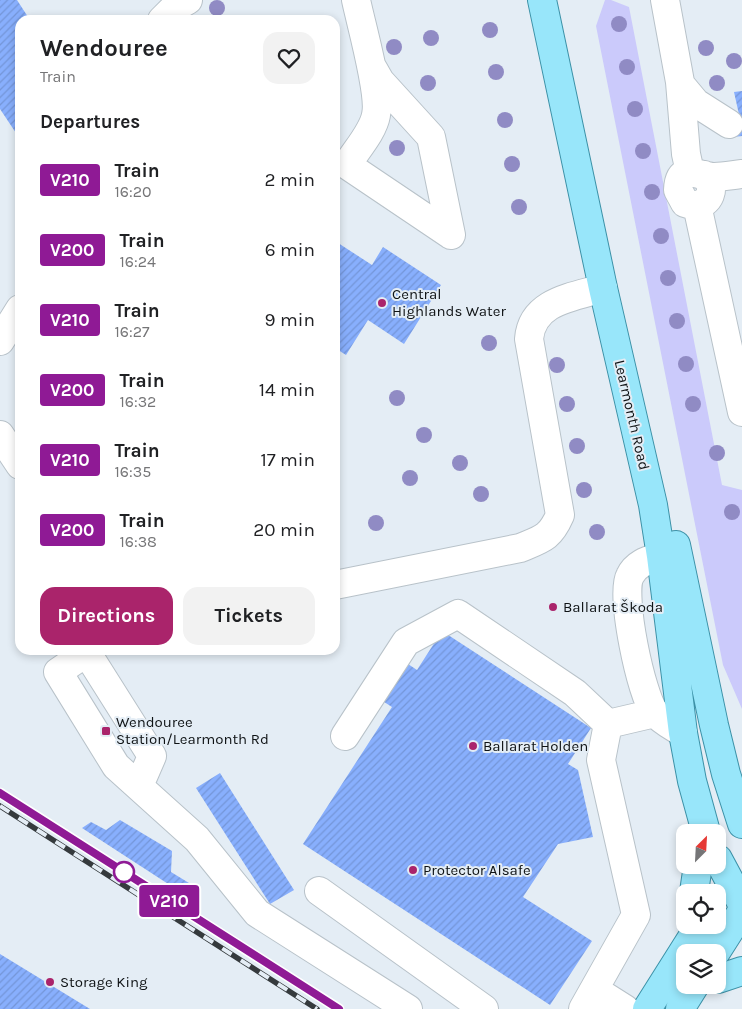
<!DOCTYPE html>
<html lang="en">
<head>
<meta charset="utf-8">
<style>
  body { margin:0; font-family:Karla,sans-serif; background:#f2f2f2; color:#202124; height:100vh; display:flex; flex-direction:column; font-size:19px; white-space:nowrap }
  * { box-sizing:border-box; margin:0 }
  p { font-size:16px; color:#757577 }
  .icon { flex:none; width:28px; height:28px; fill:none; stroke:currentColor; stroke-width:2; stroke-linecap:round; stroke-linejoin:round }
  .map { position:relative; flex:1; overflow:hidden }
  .side { position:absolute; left:15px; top:15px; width:325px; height:640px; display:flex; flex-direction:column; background:#fff; border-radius:15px; box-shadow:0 2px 8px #0003 }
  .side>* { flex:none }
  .badge { padding:0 10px; border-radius:4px; font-size:18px; line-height:32px }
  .needle { width:32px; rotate:24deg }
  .buttons { position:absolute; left:676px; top:824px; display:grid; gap:10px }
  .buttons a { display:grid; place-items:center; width:50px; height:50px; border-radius:10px; background:#fff; box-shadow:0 2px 8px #0003; font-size:25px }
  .map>.badge { position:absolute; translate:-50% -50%; box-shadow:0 0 0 2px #fff }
  h2 { padding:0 25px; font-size:19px; line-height:45px }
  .round { display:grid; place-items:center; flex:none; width:52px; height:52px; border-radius:15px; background:#f2f2f2 }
  .summary { display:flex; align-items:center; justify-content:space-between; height:85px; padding:0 25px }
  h1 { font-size:24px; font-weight:700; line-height:38px }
  .primary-button { display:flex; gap:10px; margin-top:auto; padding:10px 25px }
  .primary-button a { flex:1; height:58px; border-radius:15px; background:#aa246b; color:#fff; font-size:20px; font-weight:700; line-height:58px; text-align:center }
  .primary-button a+a { background:#f2f2f2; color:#202124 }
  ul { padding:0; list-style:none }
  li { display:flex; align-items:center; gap:15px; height:70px; padding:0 25px }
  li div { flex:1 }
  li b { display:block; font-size:19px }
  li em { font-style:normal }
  li .badge { min-width:55px; font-weight:700; text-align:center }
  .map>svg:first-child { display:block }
  .green { fill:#cbcafb }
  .building { fill:url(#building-hatch) }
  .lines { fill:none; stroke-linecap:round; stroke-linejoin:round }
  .minor-casing { stroke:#b8c2c9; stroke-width:30 }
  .major-casing { stroke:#3c91a7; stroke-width:30 }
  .minor { stroke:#fff; stroke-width:28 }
  .major { stroke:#98e6fa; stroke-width:28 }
  .rail-casing { stroke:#353a3d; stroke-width:5.5 }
  .rail { stroke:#e4edf5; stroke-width:4; stroke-dasharray:11; stroke-linecap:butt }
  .tree { fill:#908bc4 }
  .line-casing { stroke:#fff; stroke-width:11 }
  .line { stroke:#8f1a95; stroke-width:8 }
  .poi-dot { fill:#aa246b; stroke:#e4edf5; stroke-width:2 }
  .stop-dot { fill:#fff; stroke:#8f1a95; stroke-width:2.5 }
  .labels { text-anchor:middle; stroke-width:4; stroke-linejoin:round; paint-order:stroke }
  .poi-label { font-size:15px; fill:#0f1315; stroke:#e4edf5; text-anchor:start }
  .street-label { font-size:15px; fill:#0f1315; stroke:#e4edf5 }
</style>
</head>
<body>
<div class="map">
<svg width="742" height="1009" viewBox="0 0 742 1009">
  <defs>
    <pattern id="building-hatch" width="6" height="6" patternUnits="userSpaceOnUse" patternTransform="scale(1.25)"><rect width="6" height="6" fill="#88affd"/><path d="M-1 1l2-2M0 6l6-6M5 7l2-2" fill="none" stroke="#7496d8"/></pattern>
  </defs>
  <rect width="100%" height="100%" fill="#e4edf5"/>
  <path class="green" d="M605,0H611L629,7L722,485L742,490V709L723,665L596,26Z"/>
  <path class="building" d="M0,0H17L30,20H20L18,136L0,109Z
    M742,91V136L725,138L732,116L740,119L734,92Z
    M335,241L372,265L383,247L441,285L404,344L368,320L346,355L335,348Z
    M442,631L591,728L568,764L578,770L593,837L558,844L523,897L592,941L550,1005L303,844L392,707L381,700L405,662L417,670Z
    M220,773L294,890L270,904L196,788Z
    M120,820L172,851L171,872L189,883L179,891L82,828L91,822L106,830Z
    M0,954L90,1009H0Z"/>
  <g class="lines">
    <defs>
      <path id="minor" d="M356,0C361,24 381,94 376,115C373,132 356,150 347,165L451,235
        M665,0L680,82L686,154L690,172
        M162,20L174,8L188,0
        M372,67L380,81L431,137L451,235
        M681,85L696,103L729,124
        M704,175L711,184C713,201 700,209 685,203L678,190C679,161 700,177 714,177C723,177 733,175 742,174
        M697,205L742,412
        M0,341L20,309
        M0,435L20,465
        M661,556C649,560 636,563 630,576C620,594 641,696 655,713C662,721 674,727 683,733
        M335,585L520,548C542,539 550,538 560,515L529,339C532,301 573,297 603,288
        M90,650L58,672L116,766L197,839L257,913L408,1009
        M87,653L152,756L139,786
        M608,724L655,713
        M345,736L406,642L458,614L575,693L608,724
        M319,891L484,1009
        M595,990L625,1009
        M583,1009L636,915L601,760L608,724"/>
      <path id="major" d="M542,0L603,288L653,505L661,556L683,733L692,781L706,832
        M676,545L714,725L726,774L742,824
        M718,859L742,904
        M694,892L698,865
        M716,952L742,911
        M718,979L742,971
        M647,1009L700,925
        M680,1009L695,985"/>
    </defs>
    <use href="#minor" class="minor-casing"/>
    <use href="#major" class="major-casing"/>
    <use href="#minor" class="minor"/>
    <use href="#major" class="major"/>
    <defs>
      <path id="rail" d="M0,793L339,1009
        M0,806L317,1009"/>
    </defs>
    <use href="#rail" class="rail-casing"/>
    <use href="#rail" class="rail"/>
  </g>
  <g class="tree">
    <circle cx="217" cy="8" r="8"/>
    <circle cx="619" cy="24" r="8"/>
    <circle cx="490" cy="30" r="8"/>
    <circle cx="431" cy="38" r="8"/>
    <circle cx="394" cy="47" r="8"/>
    <circle cx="706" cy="48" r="8"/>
    <circle cx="734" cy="61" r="8"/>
    <circle cx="627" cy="67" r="8"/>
    <circle cx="496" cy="72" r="8"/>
    <circle cx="428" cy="83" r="8"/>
    <circle cx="717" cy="83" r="8"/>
    <circle cx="635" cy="109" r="8"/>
    <circle cx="505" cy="120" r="8"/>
    <circle cx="397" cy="148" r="8"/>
    <circle cx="643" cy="151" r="8"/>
    <circle cx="512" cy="164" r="8"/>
    <circle cx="652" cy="192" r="8"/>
    <circle cx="519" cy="207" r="8"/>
    <circle cx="661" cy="236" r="8"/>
    <circle cx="668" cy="278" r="8"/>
    <circle cx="677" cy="321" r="8"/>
    <circle cx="489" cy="343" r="8"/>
    <circle cx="686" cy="364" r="8"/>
    <circle cx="557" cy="365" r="8"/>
    <circle cx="397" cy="398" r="8"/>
    <circle cx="567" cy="404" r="8"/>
    <circle cx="693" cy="404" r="8"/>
    <circle cx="424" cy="435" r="8"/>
    <circle cx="577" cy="446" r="8"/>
    <circle cx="717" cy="453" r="8"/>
    <circle cx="460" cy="463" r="8"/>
    <circle cx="410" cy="478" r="8"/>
    <circle cx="584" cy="490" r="8"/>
    <circle cx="481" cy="494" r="8"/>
    <circle cx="732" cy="512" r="8"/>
    <circle cx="376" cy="523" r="8"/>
    <circle cx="597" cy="532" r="8"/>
  </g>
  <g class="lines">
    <defs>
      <path id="line" d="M0,793L339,1009"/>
    </defs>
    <use href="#line" class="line-casing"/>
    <use href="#line" class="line"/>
  </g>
  <g class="poi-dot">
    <circle cx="382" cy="303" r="5"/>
    <circle cx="553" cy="607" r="5"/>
    <rect x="101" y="726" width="10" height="10" rx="2.5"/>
    <circle cx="473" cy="746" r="5"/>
    <circle cx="413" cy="870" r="5"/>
    <circle cx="50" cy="982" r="5"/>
  </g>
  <circle class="stop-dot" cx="124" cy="872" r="10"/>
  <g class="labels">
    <g class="poi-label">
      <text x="392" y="299">Central<tspan x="392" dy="17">Highlands Water</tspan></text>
      <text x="563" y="612">Ballarat Škoda</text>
      <text x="116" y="727">Wendouree<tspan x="116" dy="17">Station/Learmonth Rd</tspan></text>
      <text x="483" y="751">Ballarat Holden</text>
      <text x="423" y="875">Protector Alsafe</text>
      <text x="60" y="987">Storage King</text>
    </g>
    <g class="street-label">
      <text transform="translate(632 415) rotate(77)" y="5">Learmonth Road</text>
    </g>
  </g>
</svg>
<div class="buttons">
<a><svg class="needle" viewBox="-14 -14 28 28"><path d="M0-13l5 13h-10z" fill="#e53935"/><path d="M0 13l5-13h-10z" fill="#757577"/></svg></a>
<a><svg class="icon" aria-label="locate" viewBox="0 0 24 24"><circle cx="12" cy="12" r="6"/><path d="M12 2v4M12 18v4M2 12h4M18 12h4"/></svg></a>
<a><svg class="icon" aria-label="layers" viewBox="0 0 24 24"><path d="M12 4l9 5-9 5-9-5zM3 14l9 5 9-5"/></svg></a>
</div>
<b class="badge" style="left:169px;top:901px;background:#8f1a95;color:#fff">V210</b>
<section class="side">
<div class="summary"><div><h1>Wendouree</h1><p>Train</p></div><a class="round"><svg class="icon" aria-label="heart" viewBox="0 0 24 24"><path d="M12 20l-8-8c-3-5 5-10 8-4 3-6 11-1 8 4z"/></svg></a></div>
<h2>Departures</h2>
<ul>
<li><span class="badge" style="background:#8f1a95;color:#fff">V210</span><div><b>Train</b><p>16:20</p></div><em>2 min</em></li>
<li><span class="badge" style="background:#8f1a95;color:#fff">V200</span><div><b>Train</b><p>16:24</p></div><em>6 min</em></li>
<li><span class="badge" style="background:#8f1a95;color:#fff">V210</span><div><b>Train</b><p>16:27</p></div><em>9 min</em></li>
<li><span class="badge" style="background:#8f1a95;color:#fff">V200</span><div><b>Train</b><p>16:32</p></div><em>14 min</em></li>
<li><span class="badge" style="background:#8f1a95;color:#fff">V210</span><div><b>Train</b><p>16:35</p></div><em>17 min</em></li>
<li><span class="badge" style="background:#8f1a95;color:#fff">V200</span><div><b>Train</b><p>16:38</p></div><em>20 min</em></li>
</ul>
<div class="primary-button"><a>Directions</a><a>Tickets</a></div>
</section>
</div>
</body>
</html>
